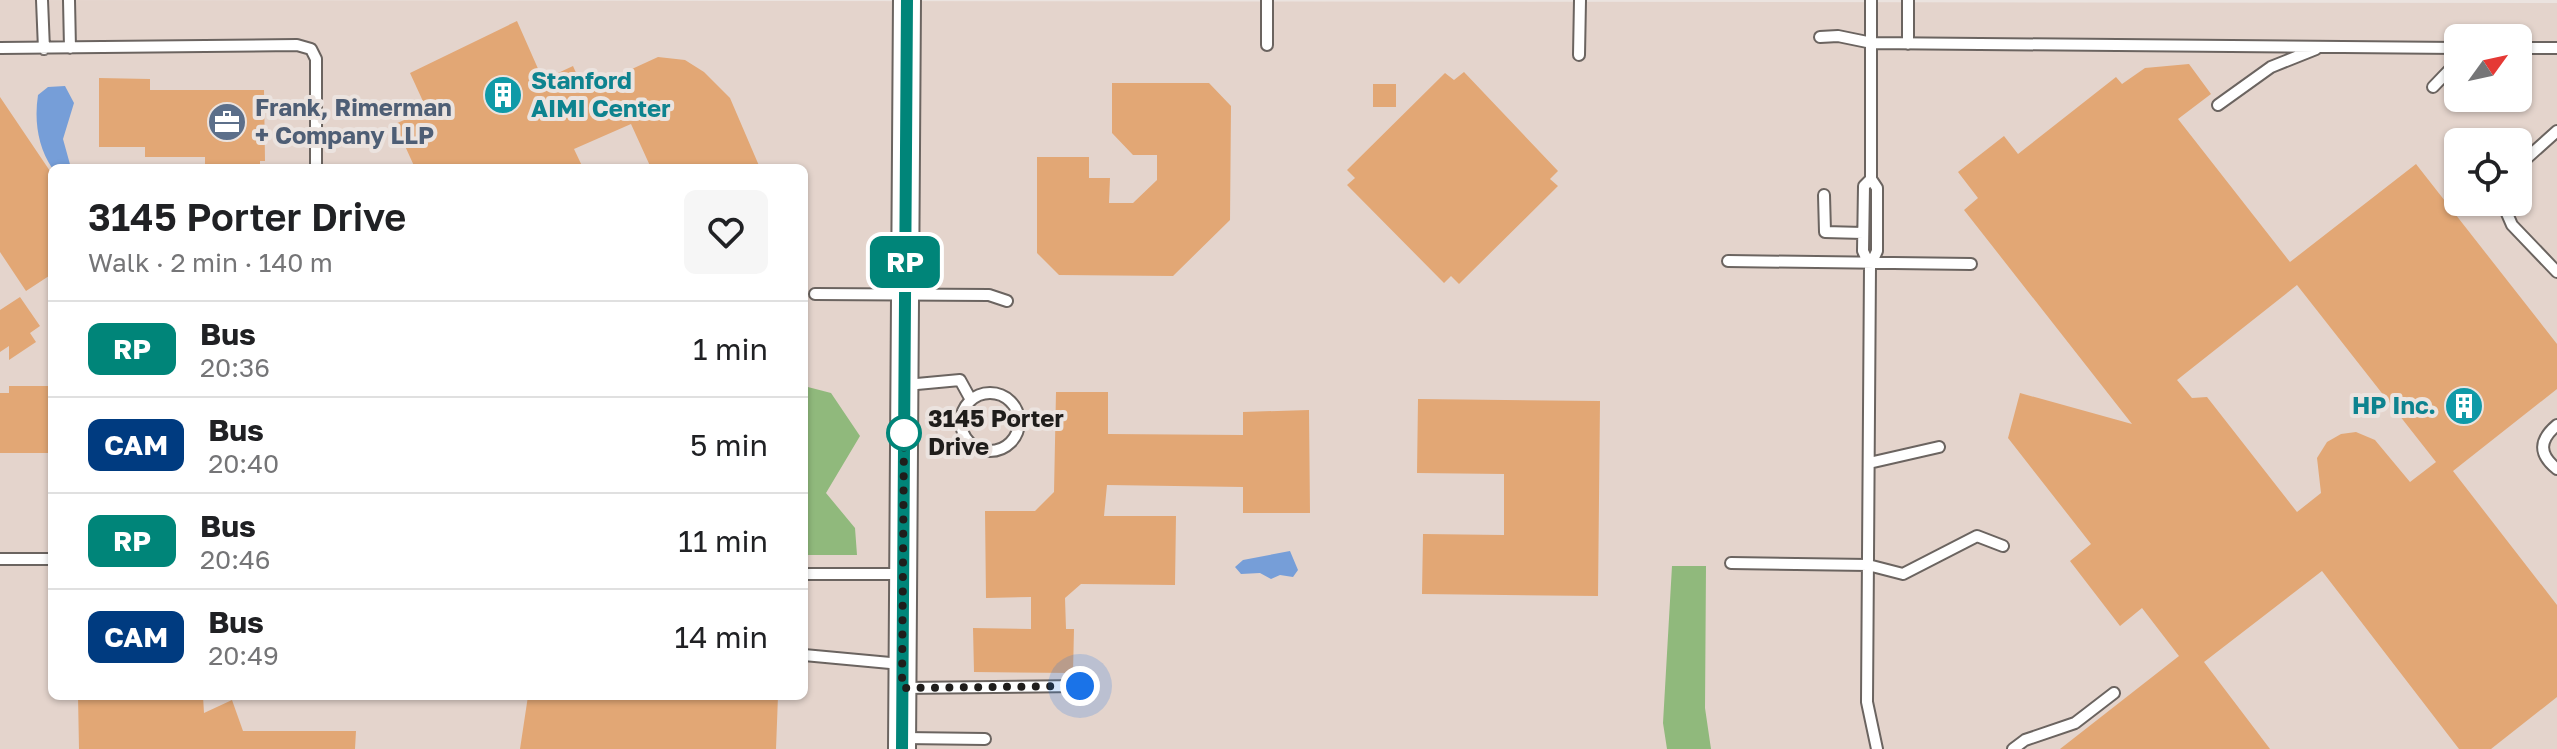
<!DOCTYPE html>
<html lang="en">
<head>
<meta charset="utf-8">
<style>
  body { margin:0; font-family:"Golos Text",sans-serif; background:#f6f6f6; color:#202124; height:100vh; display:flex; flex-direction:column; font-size:30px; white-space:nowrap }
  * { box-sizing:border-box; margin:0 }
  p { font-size:26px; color:#757577 }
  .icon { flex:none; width:44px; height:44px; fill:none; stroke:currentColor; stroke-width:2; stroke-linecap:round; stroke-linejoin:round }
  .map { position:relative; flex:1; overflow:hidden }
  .side { position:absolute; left:48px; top:164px; width:760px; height:536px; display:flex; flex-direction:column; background:#fff; border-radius:12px; box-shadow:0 2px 6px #0004 }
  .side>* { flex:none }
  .badge { padding:0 16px; border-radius:12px; font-size:28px; line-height:52px }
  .needle { width:52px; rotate:57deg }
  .tools { position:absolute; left:2444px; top:24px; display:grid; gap:16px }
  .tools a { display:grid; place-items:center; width:88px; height:88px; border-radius:12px; background:#fff; box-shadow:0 2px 6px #0004; font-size:40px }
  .you { position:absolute; width:40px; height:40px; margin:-20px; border:6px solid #fff; border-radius:50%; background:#1a73e8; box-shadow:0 0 0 12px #1a73e833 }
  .map>.badge { position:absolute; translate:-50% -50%; box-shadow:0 0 0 4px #fff }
  .round { display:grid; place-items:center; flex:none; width:84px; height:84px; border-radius:12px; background:#f6f6f6 }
  .head { display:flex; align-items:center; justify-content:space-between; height:136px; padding:0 40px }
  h1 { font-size:38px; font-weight:600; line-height:60px }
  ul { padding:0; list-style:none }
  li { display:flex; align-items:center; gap:24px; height:96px; padding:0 40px; border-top:2px solid #e0e0e0 }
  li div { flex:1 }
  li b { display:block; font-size:30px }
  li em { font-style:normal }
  li .badge { min-width:88px; font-weight:700; text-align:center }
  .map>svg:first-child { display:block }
  .built { fill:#e4d4cc; fill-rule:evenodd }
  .forest { fill:#90b97c }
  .water { fill:#769ed8 }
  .building { fill:#e2a775; fill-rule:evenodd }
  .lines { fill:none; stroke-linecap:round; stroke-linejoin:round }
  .service-casing { stroke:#6b6460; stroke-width:14 }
  .tertiary-casing { stroke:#6b6460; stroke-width:30 }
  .service { stroke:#fff; stroke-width:10 }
  .tertiary { stroke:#fff; stroke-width:26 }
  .line-casing { stroke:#fff; stroke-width:18 }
  .line { stroke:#008579; stroke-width:12 }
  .walk { stroke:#1f1d1b; stroke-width:8; stroke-dasharray:0 14.4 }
  .stop-dot { fill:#fff; stroke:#008579; stroke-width:4 }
  .labels { text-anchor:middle; stroke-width:8; stroke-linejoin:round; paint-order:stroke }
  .culture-label { font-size:24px; font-weight:bold; fill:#0d838f; stroke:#ebe3df; text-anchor:start }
  .service-label { font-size:24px; font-weight:bold; fill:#4e5e75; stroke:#ebe3df; text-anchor:start }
  .stop-label { font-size:24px; font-weight:bold; fill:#1f1d1b; stroke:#ebe3df; text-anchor:start }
</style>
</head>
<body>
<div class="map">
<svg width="2557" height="749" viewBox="0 0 2557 749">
  <rect width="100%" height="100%" fill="#ebe3df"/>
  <path class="built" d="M0,0L2557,3V749H0ZM2458,38H2518V98H2458ZM2458,142H2518V202H2458ZM52,168H804V696H52Z"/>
  <path class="forest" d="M804,386L831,393L860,436L826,493L855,528L857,555H804Z
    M1672,566H1706L1705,708L1711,749H1667L1663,723Z"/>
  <path class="water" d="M65,86L74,103L63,139L71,168H52C38,147 34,121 38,95L48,87Z
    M1290,551L1298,570L1293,577L1280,575L1271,579L1260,573L1241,574L1235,567L1243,560Z"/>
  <path class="building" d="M517,21L543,80L573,66L584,91L658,57L685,60L704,72L730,98L760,168H651L631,124L574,149L583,168H415L395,124L427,110L410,73Z
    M2189,64L2211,94L2178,119L2290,262L2416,164L2557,344V389L2453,471L2557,605V697L2491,749H2459L2322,571L2204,662L2270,749H2060L2179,656L2142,608L2120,626L2070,561L2091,544L2008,438L2020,393L2132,424L1964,210L1978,198L1958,172L2004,136L2018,154L2116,77L2122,84L2145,68ZM2297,285L2436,462L2410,482L2375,440L2356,432L2341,434L2327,442L2317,458L2321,493L2297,512L2207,397L2192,398L2177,380Z
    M1464,72L1558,171L1550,179L1558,186L1459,284L1451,276L1444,283L1347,185L1355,178L1347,170L1445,73L1454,80Z
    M99,78L150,79V90H264L265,161H260V168H205V157H145V147H99Z
    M1112,83H1209L1231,106L1230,220L1173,276L1059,275L1037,253V157H1089V178H1110L1109,203H1133L1157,180V155H1133L1112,133Z
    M1373,84H1396V107H1373Z
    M0,97L52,174V274L26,291L0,252Z
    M20,297L40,326L30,333L36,342L9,360V346L0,352V310Z
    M9,386H52V453H0V393H9Z
    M1056,392H1108V434L1243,435V412L1309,410L1310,513H1243V487L1107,485L1104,516H1176L1175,585L1081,584L1065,598L1066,629H1074L1073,673L974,672L973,628L1031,629V597L986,598L985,511H1035L1054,492Z
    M1418,399L1600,401L1598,596L1422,594L1423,534L1504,535V474L1417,473Z
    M78,696H203L204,713L232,700L243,731H356L355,749H79Z
    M528,696H778L776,749H520Z"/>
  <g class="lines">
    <defs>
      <path id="service" d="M42,0L44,49
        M69,0L70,48
        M1267,0V45
        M1871,0V179L1877,188V251L1870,266L1867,702L1877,749
        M1820,37L1838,36L1872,43L2458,48
        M1908,44V0
        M0,48L297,45L311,49L316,59V168
        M2518,48H2557
        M1579,55L1580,0
        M2433,87L2458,61
        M2218,105L2271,67L2316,49
        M2518,166L2557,131
        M1824,195L1825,232L1863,233
        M2502,202L2512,225L2557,272
        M1728,261L1971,264
        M1870,266L1863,251L1864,186L1871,179
        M815,294L989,295L1007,301
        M906,385L960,380L971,400
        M961 422a29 29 0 1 1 58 0a29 29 0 1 1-58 0Z
        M2557,425C2539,440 2538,454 2557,469
        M1869,463L1939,447
        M0,559H52
        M1731,563L1868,565L1903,574L1977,536L2003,546
        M804,574H902
        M804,655L901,664
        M902,688L1080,686
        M904,738L985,739
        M2013,749L2025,740L2075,723L2114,693"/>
      <path id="tertiary" d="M902,749L907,0"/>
    </defs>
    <use href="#service" class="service-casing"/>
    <use href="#tertiary" class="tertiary-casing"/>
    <use href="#service" class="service"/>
    <use href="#tertiary" class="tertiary"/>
  </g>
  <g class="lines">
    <defs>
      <path id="line" d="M902,749L907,0"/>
    </defs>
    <use href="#line" class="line-casing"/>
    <use href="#line" class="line"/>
    <path class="walk" d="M904,433L902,688L1080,686"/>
  </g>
  <defs>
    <symbol id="building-disc" viewBox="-11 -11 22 22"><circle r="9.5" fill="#0f9aa8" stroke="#ebe3df"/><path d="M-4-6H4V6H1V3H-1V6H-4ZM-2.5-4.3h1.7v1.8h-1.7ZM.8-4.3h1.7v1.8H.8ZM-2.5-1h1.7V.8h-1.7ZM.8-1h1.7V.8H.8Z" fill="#fff"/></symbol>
    <symbol id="office-disc" viewBox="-11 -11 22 22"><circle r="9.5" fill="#5c6f8a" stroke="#ebe3df"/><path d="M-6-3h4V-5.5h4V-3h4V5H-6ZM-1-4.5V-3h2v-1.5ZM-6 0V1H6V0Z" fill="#fff"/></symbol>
  </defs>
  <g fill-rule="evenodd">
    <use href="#building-disc" x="481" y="73" width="44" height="44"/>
    <use href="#office-disc" x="205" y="100" width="44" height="44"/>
    <use href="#building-disc" x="2442" y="384" width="44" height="44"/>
  </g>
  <circle class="stop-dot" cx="904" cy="433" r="16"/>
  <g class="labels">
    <g class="culture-label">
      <text x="531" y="89">Stanford<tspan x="531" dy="28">AIMI Center</tspan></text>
      <text x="2436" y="414" text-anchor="end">HP Inc.</text>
    </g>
    <g class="service-label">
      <text x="255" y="116">Frank, Rimerman<tspan x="255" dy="28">+ Company LLP</tspan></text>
    </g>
    <g class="stop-label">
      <text x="928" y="427">3145 Porter<tspan x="928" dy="28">Drive</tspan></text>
    </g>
  </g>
</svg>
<div class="tools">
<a><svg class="needle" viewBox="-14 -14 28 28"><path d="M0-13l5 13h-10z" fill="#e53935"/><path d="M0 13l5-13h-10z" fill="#757577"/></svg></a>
<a><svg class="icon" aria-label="locate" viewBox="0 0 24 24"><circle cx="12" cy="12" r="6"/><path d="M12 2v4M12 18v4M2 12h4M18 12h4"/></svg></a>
</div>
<div class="you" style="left:1080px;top:686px"></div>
<b class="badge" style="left:905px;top:262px;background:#008579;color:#fff">RP</b>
<section class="side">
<div class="head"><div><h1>3145 Porter Drive</h1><p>Walk · 2 min · 140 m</p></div><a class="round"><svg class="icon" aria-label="heart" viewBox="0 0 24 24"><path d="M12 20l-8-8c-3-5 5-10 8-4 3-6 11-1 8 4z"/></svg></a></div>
<ul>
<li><span class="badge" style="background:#008579;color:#fff">RP</span><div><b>Bus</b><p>20:36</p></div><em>1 min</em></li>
<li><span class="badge" style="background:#003b80;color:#fff">CAM</span><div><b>Bus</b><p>20:40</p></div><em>5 min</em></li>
<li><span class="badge" style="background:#008579;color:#fff">RP</span><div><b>Bus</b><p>20:46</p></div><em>11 min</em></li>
<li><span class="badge" style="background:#003b80;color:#fff">CAM</span><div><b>Bus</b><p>20:49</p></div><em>14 min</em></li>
</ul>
</section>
</div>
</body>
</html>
